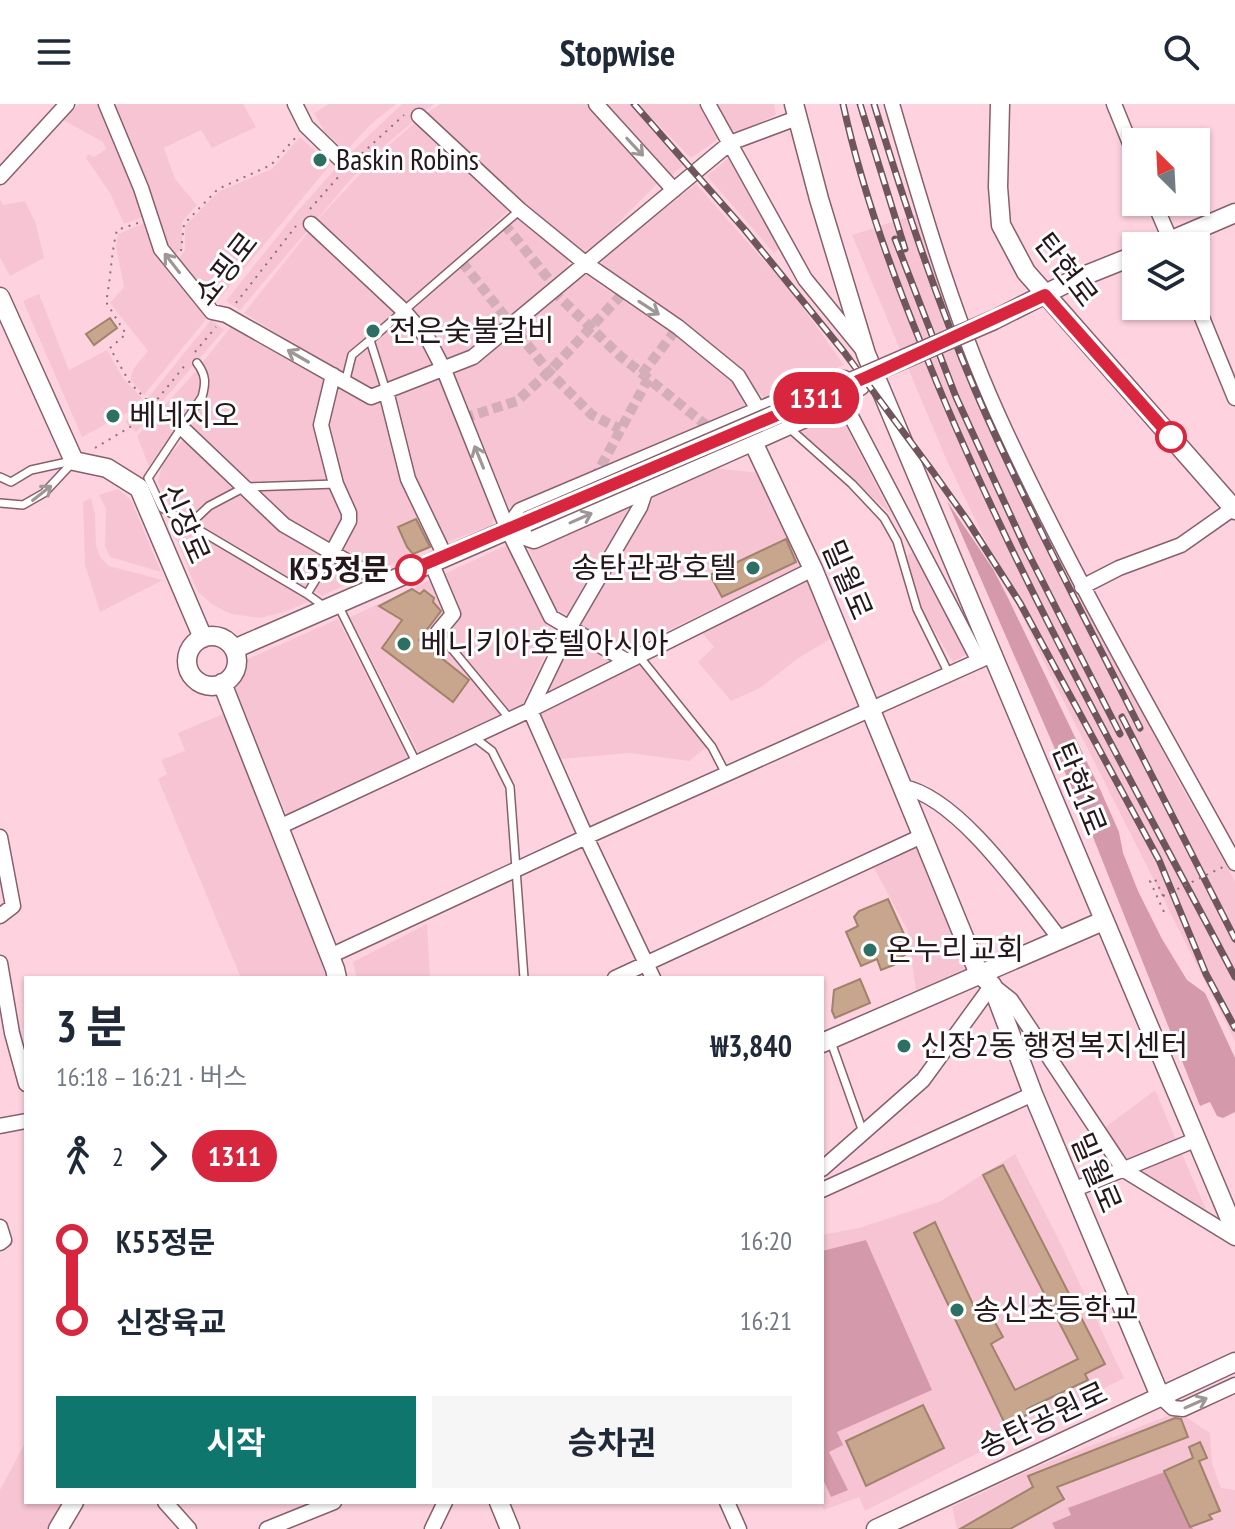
<!DOCTYPE html>
<html lang="ko">
<head>
<meta charset="utf-8">
<style>
  body { margin:0; font-family:"PT Sans Narrow","Noto Sans KR",sans-serif; background:#f6f6f7; color:#1f2937; height:100vh; display:flex; flex-direction:column; font-size:30px; white-space:nowrap }
  * { box-sizing:border-box; margin:0 }
  p { font-size:26px; color:#747a83 }
  .icon { flex:none; width:44px; height:44px; fill:none; stroke:currentColor; stroke-width:2; stroke-linecap:round; stroke-linejoin:round }
  .map { position:relative; flex:1; overflow:hidden }
  .sheet { position:absolute; left:24px; top:872px; width:800px; height:528px; display:flex; flex-direction:column; background:#fff; border-radius:0px; box-shadow:0 2px 6px #0004 }
  .sheet>* { flex:none }
  .badge { padding:0 16px; border-radius:26px; font-size:28px; line-height:52px }
  .needle { width:52px; rotate:336deg }
  .fabs { position:absolute; left:1122px; top:24px; display:grid; gap:16px }
  .fabs a { display:grid; place-items:center; width:88px; height:88px; border-radius:0px; background:#fff; box-shadow:0 2px 6px #0004; font-size:40px }
  .map>.badge { position:absolute; translate:-50% -50%; box-shadow:0 0 0 4px #fff }
  .legs { display:flex; align-items:center; gap:12px; height:88px; padding:0 32px; font-size:26px }
  .legs p { margin-inline-start:auto }
  .head { display:flex; align-items:center; justify-content:space-between; height:136px; padding:0 32px }
  h1 { font-size:44px; font-weight:700; line-height:60px }
  .button { display:flex; gap:16px; margin-top:auto; padding:16px 32px }
  .button a { flex:1; height:92px; border-radius:0px; background:#0f766e; color:#fff; font-size:32px; font-weight:700; line-height:92px; text-align:center }
  .button a+a { background:#f6f6f7; color:#1f2937 }
  ul { padding:0 32px; list-style:none }
  li { display:flex; align-items:center; gap:28px; height:80px; font-size:30px }
  li i { display:grid; place-items:center; width:12px; height:100%; margin:0 10px; background:currentColor }
  li i::after { content:''; width:20px; height:20px; margin:-10px; border:6px solid; border-radius:50%; background:#fff }
  li p { margin-inline-start:auto }
  li:first-child i { background:linear-gradient(#0000 50%,currentColor 0) }
  li:last-child i { background:linear-gradient(currentColor 50%,#0000 0) }
  header { display:flex; justify-content:space-between; align-items:center; height:104px; padding:0 32px; background:#fff; font-size:36px; font-weight:700 }
  .map>svg:first-child { display:block }
  .built { fill:#f7c4d3 }
  .green { fill:#d599ac }
  .building { fill:#c7a68d; stroke:#a1826a; stroke-width:2 }
  .lines { fill:none; stroke-linecap:round; stroke-linejoin:round }
  .pedestrian-tunnel { stroke:#d3adb8; stroke-width:10; stroke-dasharray:10 5; stroke-linecap:butt }
  .service-casing { stroke:#86606b; stroke-width:10 }
  .minor-casing { stroke:#86606b; stroke-width:17 }
  .tertiary-casing { stroke:#86606b; stroke-width:21 }
  .path { stroke:#8d7078; stroke-width:2; stroke-dasharray:2 6; stroke-linecap:butt }
  .service { stroke:#fff; stroke-width:7 }
  .minor { stroke:#fff; stroke-width:14 }
  .tertiary { stroke:#fff; stroke-width:18 }
  .rail-casing { stroke:#6f565d; stroke-width:7 }
  .rail { stroke:#fff; stroke-width:4; stroke-dasharray:12; stroke-linecap:butt }
  .tertiary-bridge-casing { stroke:#86606b; stroke-width:21; stroke-linecap:butt }
  .path-bridge { stroke:#8d7078; stroke-width:2; stroke-dasharray:2 6; stroke-linecap:butt }
  .tertiary-bridge { stroke:#fff; stroke-width:18 }
  .oneway { stroke:#9d9798 }
  .line-1-casing { stroke:#fff; stroke-width:18 }
  .line-1 { stroke:#d7263d; stroke-width:12 }
  .poi-dot { fill:#2b7063; stroke:#fff; stroke-width:3 }
  .stop-1-dot { fill:#fff; stroke:#d7263d; stroke-width:4 }
  .labels { text-anchor:middle; stroke-width:6; stroke-linejoin:round; paint-order:stroke }
  .poi-label { font-size:30px; fill:#26171b; stroke:#fff; text-anchor:start }
  .street-label { font-size:30px; fill:#26171b; stroke:#fff }
  .stop-label { font-size:30px; font-weight:bold; fill:#26171b; stroke:#fff; text-anchor:end }
</style>
</head>
<body>
<header><svg class="icon" aria-label="menu" viewBox="0 0 24 24"><path d="M4 6h16M4 12h16M4 18h16"/></svg>Stopwise<svg class="icon" aria-label="search" viewBox="0 0 24 24"><circle cx="10" cy="10" r="6"/><path d="M15 15l6 6"/></svg></header>
<div class="map">
<svg width="1235" height="1425" viewBox="0 0 1235 1425">
  <rect width="100%" height="100%" fill="#fed3df"/>
  <path class="built" d="M79,0H101L137,90L143,113L124,120L110,89L86,54L88,50L94,53L106,45L103,38L63,16Z
    M118,0H243L256,23L212,44L201,26L164,44L175,75L197,101L182,118V144L175,151L162,135L145,79L114,2Z
    M329,0H396L371,20L346,47L324,27L314,9Z
    M402,0H434L377,48L352,74L240,206L226,197L296,109L342,57Z
    M440,0H591L659,78L617,120L612,129L585,147L537,112L427,9Z
    M603,0H631L684,60L669,74Z
    M638,0H699L718,35L691,54Z
    M713,0H774L776,11L740,28L726,26Z
    M415,19L510,105L406,201L360,159L318,115L382,47Z
    M300,33L330,61L214,201L177,157L185,146V122L218,88L272,65Z
    M731,52L779,145L774,149L707,72Z
    M696,80L790,186L844,261L764,294L711,240L603,163L601,155Z
    M0,96L3,101L25,97L36,120L44,154L10,172L0,154Z
    M918,110L1040,409L1176,673L1235,777V937L1051,572L947,357L852,131Z
    M517,112L569,155L567,165L467,250L447,260L411,208Z
    M145,119L157,149L207,214L144,291L131,277V272L134,264L148,247L110,199L124,183L116,142L118,130Z
    M310,126L396,210L348,250L344,272L244,209Z
    M584,170L700,248L731,276L743,293L745,304L509,404L455,270L477,258Z
    M39,190L69,266L107,246L123,274L142,294L130,307L82,333L23,197Z
    M402,214L423,237L437,262L374,287L350,275L355,253Z
    M211,216L224,226L136,328L125,318L152,289Z
    M236,217L328,273L318,318L332,376L260,377L247,380L188,321L203,301L210,279L201,260Z
    M198,265L202,280L198,293L149,362L137,332Z
    M441,271L496,406L492,421L445,439L413,376L387,293Z
    M335,281L369,298L380,294L405,378L435,442L375,467L339,446L354,415L325,329Z
    M839,309L891,410L798,325Z
    M186,333L239,383L206,399L189,415L170,402L158,378L163,358Z
    M714,364L760,369L802,462L623,548L579,523L655,391Z
    M335,383L345,412L331,444L283,415L254,386Z
    M118,385L131,396L161,468L110,453L105,442L106,405L99,391Z
    M244,388L328,450L307,484L195,417L223,397Z
    M91,394L95,410L96,441L100,453L109,462L163,476L100,508L85,461L83,398Z
    M631,401L567,511L552,503L529,445Z
    M178,418L310,497L284,508L260,514L231,510L213,501L198,488L193,477L171,421Z
    M507,441L553,534L521,604L419,649L350,513Z
    M913,448L967,550L953,558L918,499L907,452Z
    M333,453L363,472L322,492L313,486Z
    M808,475L832,534L797,555L760,584L731,597L698,558L714,543L700,527Z
    M338,515L408,654L288,713L232,584L243,567V557Z
    M573,532L615,557L544,593Z
    M639,559L708,642L689,657L630,649L560,655L541,610Z
    M223,610L333,866V874H241L158,675L167,670L161,656L185,647L178,629Z
    M920,742L971,864L916,887L908,827L874,764Z
    M427,820L430,874H357L353,858Z
    M1155,986L1177,1038L1129,1058L1103,1025Z
    M1015,1050L1060,1138L1124,1274L865,1407L859,1393L824,1406L819,1398H822V1131L859,1124L941,1097Z
    M1182,1050L1209,1112L1139,1067Z
    M1178,1308L1210,1329L1212,1360L1221,1384L1235,1386V1425H957L952,1403L1041,1361Z
    M26,1337V1398H66L50,1425H0V1386Z"/>
  <path class="green" d="M947,397L993,465L1008,494L1099,683L1119,728L1123,749L1138,787L1162,835L1187,876L1205,889L1235,954V1008L1223,1014L1217,1012L1210,998L1200,1002L1091,728Z
    M866,1136L932,1286L837,1328L843,1341L829,1348L848,1386L831,1393L822,1373V1147Z
    M1167,1367L1193,1425H1055L1052,1419L1071,1411L1068,1404Z"/>
  <path class="building" d="M110,214L117,224L94,241L86,230Z
    M416,415L430,443L413,450L407,443L398,423Z
    M786,435L796,458L722,493L710,471Z
    M412,485L420,490L424,486L434,494L433,498L441,507L419,536L469,576L453,598L382,544L402,516L379,502Z
    M888,795L908,839L901,842L905,851L892,857L894,861L881,866L877,855L861,862L846,828L858,822L854,813L859,807Z
    M860,875L870,899L835,914L832,907L834,886Z
    M1003,1061L1105,1260L1085,1270L1088,1276L1027,1305L1029,1310L1005,1320L914,1129L935,1118L981,1218L992,1213L1003,1233L991,1240L1015,1286L1078,1255L983,1071Z
    M923,1301L944,1344L866,1382L846,1337Z
    M1175,1314L1181,1315L1188,1333L1057,1383L1064,1395L1010,1425H960L1033,1383L1028,1372Z
    M1200,1338L1207,1354L1199,1357L1220,1407L1209,1411L1212,1415L1190,1423L1164,1367L1193,1354L1189,1343Z"/>
  <g class="lines">
    <path class="pedestrian-tunnel" d="M504,120L556,184
      M462,158L549,268L592,311L620,325
      M553,187L619,251L712,326
      M642,270L678,223
      M464,314L517,297L549,268L624,188
      M594,375L648,275"/>
    <defs>
      <path id="service" d="M197,259C206,271 206,279 202,293L148,374L162,404L307,490L325,503
        M345,279L352,251L370,236
        M386,287L370,236L520,106
        M788,323L852,380L884,414L897,437L917,505L949,570
        M0,373L11,378L31,366L72,357
        M0,399L23,401L44,389L73,358
        M190,420L209,402L245,383L336,380
        M307,490L332,449
        M338,501L416,658
        M438,528L510,615
        M638,551L712,643L726,670
        M475,634L492,647L510,683L524,874
        M831,938L863,1028"/>
      <path id="minor" d="M106,0L141,84L161,145L212,208L226,211L371,293L473,253L730,39L797,14
        M295,0L306,22L342,57
        M596,0L674,86
        M708,0L805,175L863,246
        M892,0C924,110 956,222 1005,326C1074,474 1156,616 1235,759
        M1114,0L1136,54
        M419,12L520,106L585,159L678,223L738,272L759,307
        M0,73L67,0
        M1154,98L1173,142
        M311,120L404,207L428,235L444,266L508,426L551,513L627,557
        M1196,199L1235,294
        M386,287L408,375L445,452
        M843,297L979,557
        M182,324L284,421L383,478
        M646,385L640,403L570,523L530,606L586,733L653,874
        M332,449L349,417V409L336,380L321,321L333,271
        M431,458L453,510L438,528
        M1082,483L1119,464L1181,441L1235,403
        M903,683C959,693 1026,792 1061,836
        M279,723L530,606L813,465
        M0,733L13,802L0,812
        M330,852L586,733L994,550
        M0,859L12,929L26,980
        M615,874L922,732
        M0,1022L26,1017
        M822,1065L923,976L992,881L1011,896L1124,1066L1235,1134
        M822,1086L1033,990
        M1073,1086L1195,1036
        M0,1123L4,1136L0,1139
        M1160,1292L1173,1304L1183,1305L1235,1281
        M165,1398L189,1425
        M727,1398L739,1425
        M267,1425L334,1398
        M432,1425L445,1398"/>
      <path id="tertiary" d="M794,0L819,95L866,250L1235,1127
        M1000,0L998,83L1001,121L1026,168L1235,406
        M1158,142L1235,109
        M0,193L74,357L107,364L139,384L203,534
        M994,216L1071,177L1136,151
        M844,276L834,281H821L521,408L508,426L534,435L843,297L840,291L860,282
        M753,338L813,465L979,870L992,881L1033,990L1160,1292
        M187 557a25 25 0 1 1 50 0a25 25 0 1 1-50 0Z
        M234,545L517,422
        M222,579L335,865L337,874
        M822,939L1103,817
        M499,1398L510,1425
        M58,1425L74,1398
        M876,1425L1235,1258"/>
    </defs>
    <use href="#service" class="service-casing"/>
    <use href="#minor" class="minor-casing"/>
    <use href="#tertiary" class="tertiary-casing"/>
    <path class="path" d="M356,55L404,11
      M310,105L340,71
      M138,119L117,126C111,149 111,174 106,198L126,230L110,244L130,279L152,301
      M181,147L184,120L218,85L271,61L297,32
      M236,199L296,122
      M195,248L216,223
      M95,344L130,323L147,308L186,260
      M1163,792L1155,775L1150,777L1164,808"/>
    <use href="#service" class="service"/>
    <use href="#minor" class="minor"/>
    <use href="#tertiary" class="tertiary"/>
    <defs>
      <path id="rail" d="M634,0L745,126L844,248L933,368L967,416L1020,499L1159,756L1206,870L1235,924
        M843,0C861,82 890,164 922,242C1008,460 1126,665 1235,873
        M860,0L905,145
        M874,0C904,97 935,193 975,286C1025,401 1084,512 1140,624
        M895,135L956,293L1025,443L1120,630
        M1122,613L1235,835"/>
    </defs>
    <use href="#rail" class="rail-casing"/>
    <use href="#rail" class="rail"/>
    <defs>
      <path id="tertiary-bridge" d="M527,418L994,216"/>
    </defs>
    <use href="#tertiary-bridge" class="tertiary-bridge-casing"/>
    <path class="path-bridge" d="M1163,792L1225,762"/>
    <use href="#tertiary-bridge" class="tertiary-bridge"/>
  </g>
  <defs><path id="oneway-shaft" d="M-6 0H5M1.5-3L5.5 0L1.5 3" fill="none" stroke-width="1.6" stroke-linecap="round" stroke-linejoin="round" transform="scale(2)"/></defs>
  <g class="oneway">
    <use href="#oneway-shaft" transform="translate(635 43) rotate(47)"/>
    <use href="#oneway-shaft" transform="translate(172 159) rotate(-128)"/>
    <use href="#oneway-shaft" transform="translate(649 204) rotate(33)"/>
    <use href="#oneway-shaft" transform="translate(298 252) rotate(-150)"/>
    <use href="#oneway-shaft" transform="translate(479 353) rotate(-112)"/>
    <use href="#oneway-shaft" transform="translate(42 389) rotate(-38)"/>
    <use href="#oneway-shaft" transform="translate(581 414) rotate(-24)"/>
    <use href="#oneway-shaft" transform="translate(1196 1299) rotate(-24)"/>
  </g>
  <g class="lines">
    <defs>
      <path id="line-1" d="M411,466L867,273L1045,191L1171,333"/>
    </defs>
    <use href="#line-1" class="line-1-casing"/>
    <use href="#line-1" class="line-1"/>
  </g>
  <g class="poi-dot">
    <circle cx="320" cy="56" r="8"/>
    <circle cx="373" cy="227" r="8"/>
    <circle cx="113" cy="312" r="8"/>
    <circle cx="753" cy="464" r="8"/>
    <circle cx="404" cy="540" r="8"/>
    <circle cx="870" cy="846" r="8"/>
    <circle cx="904" cy="942" r="8"/>
    <circle cx="957" cy="1206" r="8"/>
  </g>
  <g class="stop-1-dot">
    <circle cx="1171" cy="333" r="14"/>
    <circle cx="411" cy="466" r="14"/>
  </g>
  <g class="labels">
    <g class="poi-label">
      <text x="336" y="66">Baskin Robins</text>
      <text x="389" y="237">전은숮불갈비</text>
      <text x="129" y="322">베네지오</text>
      <text x="737" y="474" text-anchor="end">송탄관광호텔</text>
      <text x="420" y="550">베니키아호텔아시아</text>
      <text x="886" y="856">온누리교회</text>
      <text x="920" y="952">신장2동 행정복지센터</text>
      <text x="973" y="1216">송신초등학교</text>
    </g>
    <g class="street-label">
      <text transform="translate(226 165) rotate(-52)" y="10">쇼핑로</text>
      <text transform="translate(1066 166) rotate(53)" y="10">탄현로</text>
      <text transform="translate(184 420) rotate(66)" y="10">신장로</text>
      <text transform="translate(847 476) rotate(67)" y="10">밀월로</text>
      <text transform="translate(1079 685) rotate(68)" y="10">탄현1로</text>
      <text transform="translate(1096 1069) rotate(67)" y="10">밀월로</text>
      <text transform="translate(1043 1316) rotate(-25)" y="10">송탄공원로</text>
    </g>
    <g class="stop-label">
      <text x="389" y="476">K55정문</text>
    </g>
  </g>
</svg>
<div class="fabs">
<a><svg class="needle" viewBox="-14 -14 28 28"><path d="M0-13l5 13h-10z" fill="#e53935"/><path d="M0 13l5-13h-10z" fill="#747a83"/></svg></a>
<a><svg class="icon" aria-label="layers" viewBox="0 0 24 24"><path d="M12 4l9 5-9 5-9-5zM3 14l9 5 9-5"/></svg></a>
</div>
<b class="badge" style="left:816px;top:294px;background:#d7263d;color:#fff">1311</b>
<section class="sheet">
<div class="head"><div><h1>3 분</h1><p>16:18 – 16:21 · 버스</p></div><b>₩3,840</b></div>
<div class="legs"><svg class="icon" aria-label="walk" viewBox="0 0 24 24"><circle cx="13" cy="4" r="2"/><path d="M13 8l-2 6 4 7M11 14l-3 7M7 12l3-4h3l4 4"/></svg>2<svg class="icon" aria-label="forward" viewBox="0 0 24 24"><path d="M9 5l7 7-7 7"/></svg><b class="badge" style="background:#d7263d;color:#fff">1311</b></div>
<ul>
<li><i style="color:#d7263d"></i><b>K55정문</b><p>16:20</p></li>
<li><i style="color:#d7263d"></i><b>신장육교</b><p>16:21</p></li>
</ul>
<div class="button"><a>시작</a><a>승차권</a></div>
</section>
</div>
</body>
</html>
